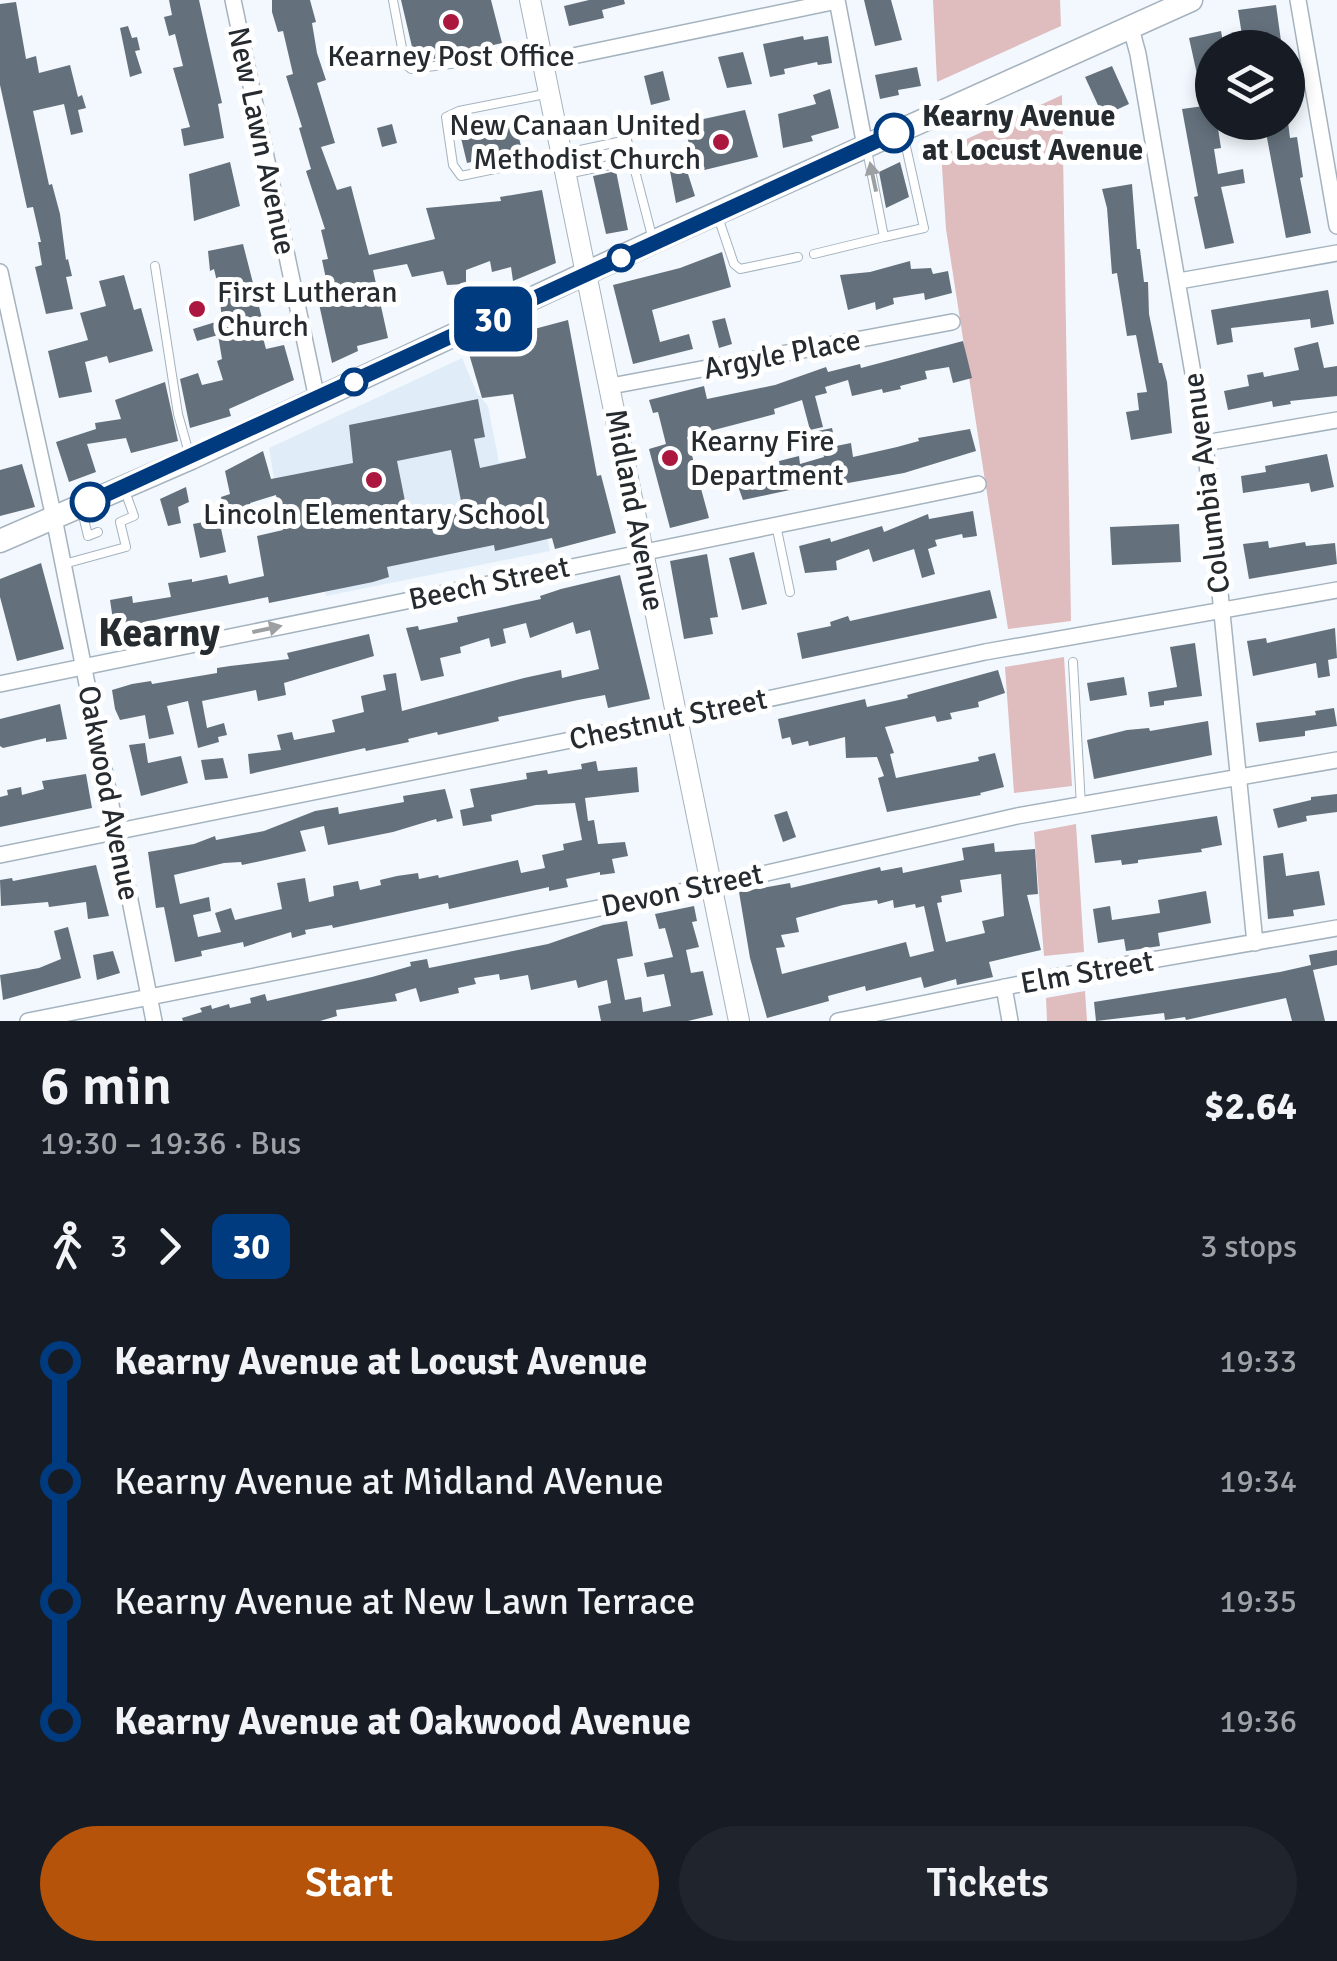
<!DOCTYPE html>
<html lang="en">
<head>
<meta charset="utf-8">
<style>
  body { margin:0; font-family:Signika,sans-serif; background:#20242c; color:#f1f3f6; height:100vh; display:flex; flex-direction:column; font-size:38px; white-space:nowrap }
  * { box-sizing:border-box; margin:0 }
  p { font-size:32px; color:#9ea1a6 }
  .icon { flex:none; width:55px; height:55px; fill:none; stroke:currentColor; stroke-width:2; stroke-linecap:round; stroke-linejoin:round }
  .map { position:relative; height:1021px; overflow:hidden }
  .panel { display:flex; flex-direction:column; background:#171b24; flex:1 }
  .panel>* { flex:none }
  .badge { padding:0 20px; border-radius:15px; font-size:35px; line-height:65px }
  .controls { position:absolute; left:1195px; top:30px; display:grid; gap:20px }
  .controls a { display:grid; place-items:center; width:110px; height:110px; border-radius:50%; background:#171b24; box-shadow:0 5px 15px #0003; font-size:50px }
  .map>.badge { position:absolute; translate:-50% -50%; box-shadow:0 0 0 5px #fff }
  .legs { display:flex; align-items:center; gap:15px; height:110px; padding:0 40px; font-size:32px }
  .legs p { margin-inline-start:auto }
  .overview { display:flex; align-items:center; justify-content:space-between; height:170px; padding:0 40px }
  h1 { font-size:55px; font-weight:600; line-height:75px }
  .action { display:flex; gap:20px; margin-top:auto; padding:20px 40px }
  .action a { flex:1; height:115px; border-radius:60px; background:#b45309; color:#fff; font-size:40px; font-weight:600; line-height:115px; text-align:center }
  .action a+a { background:#20242c; color:#f1f3f6 }
  ul { padding:0 40px; list-style:none }
  li { display:flex; align-items:center; gap:35px; height:120px; font-size:38px }
  li i { display:grid; place-items:center; width:15px; height:100%; margin:0 12px; background:currentColor }
  li i::after { content:''; width:25px; height:25px; margin:-12px; border:8px solid; border-radius:50%; background:#171b24 }
  li p { margin-inline-start:auto }
  li:first-child i { background:linear-gradient(#0000 50%,currentColor 0) }
  li:last-child i { background:linear-gradient(currentColor 50%,#0000 0) }
  .map>svg:first-child { display:block }
  .built { fill:#e0edf8 }
  .green { fill:#dfbcbe }
  .building { fill:#64717c; fill-rule:evenodd }
  .lines { fill:none; stroke-linecap:round; stroke-linejoin:round }
  .lane-casing { stroke:#a5b3bf; stroke-width:10 }
  .street-casing { stroke:#a5b3bf; stroke-width:18 }
  .secondary-casing { stroke:#a5b3bf; stroke-width:22 }
  .primary-casing { stroke:#a5b3bf; stroke-width:25 }
  .lane { stroke:#fff; stroke-width:8 }
  .street { stroke:#fff; stroke-width:15 }
  .secondary { stroke:#fff; stroke-width:20 }
  .primary { stroke:#fff; stroke-width:22 }
  .oneway { fill:#9da0a2 }
  .line-1-casing { stroke:#fff; stroke-width:22 }
  .line-1 { stroke:#003b80; stroke-width:15 }
  .poi-dot { fill:#ac173f; stroke:#fff; stroke-width:4 }
  .stop-1-dot { fill:#fff; stroke:#003b80; stroke-width:5 }
  .labels { text-anchor:middle; stroke-width:10; stroke-linejoin:round; paint-order:stroke }
  .poi-label { font-size:30px; fill:#262b30; stroke:#fff }
  .stop-label { font-size:30px; font-weight:bold; fill:#262b30; stroke:#fff; text-anchor:start }
  .street-label { font-size:30px; fill:#262b30; stroke:#fff }
  .district-label { font-size:40px; font-weight:bold; fill:#262b30; stroke:#fff }
</style>
</head>
<body>
<div class="map">
<svg width="1337" height="1021" viewBox="0 0 1337 1021">
  <rect width="100%" height="100%" fill="#f2f8fd"/>
  <path class="built" d="M462,358L477,393L488,406L499,462L524,459L541,505L550,551L326,596L311,522L282,529L269,448Z"/>
  <path class="green" d="M933,0H1060L1061,26L937,82Z
    M1062,95L1071,621L1008,629L946,229L941,151Z
    M1064,657L1072,786L1014,793L1005,667Z
    M1076,824L1084,952L1044,956L1034,832Z
    M1085,991L1087,1021H1047L1046,998Z"/>
  <path class="building" d="M169,0H199L222,103L218,104L224,138L184,146L181,129L190,127L173,68L183,66L175,34L169,36L164,17L172,15Z
    M272,0H310L316,22L312,23L317,53L326,80L317,83L335,143L321,147L337,190L351,186L369,255L435,239L426,208L501,201L500,197L542,190L556,263L513,281L511,267L492,272L490,261L466,270V284L447,285L443,271L412,277L407,264L373,270L388,338L357,346L358,351L332,363L319,304L331,302L322,260L328,259L321,230L325,229L306,171L311,169L299,128L302,127L286,76L293,74L283,31L278,32L272,12Z
    M401,0H491L502,43L433,59L430,47L413,51Z
    M589,0H624L625,4L602,10L604,18L569,26L564,6Z
    M864,0H891L902,40L875,46Z
    M16,2L26,59L36,56L39,73L70,65L78,97L82,95L86,108L78,110L83,132L71,135L64,104L33,111L49,185L52,184L60,214L66,260L68,259L72,276L66,277L73,309L46,314L35,267L42,265L38,242H41L33,207L27,208L0,85V4Z
    M1276,5L1282,48H1244L1238,10Z
    M128,26L132,38L137,37L140,50L135,51L142,73L130,77L120,28Z
    M1221,31L1224,48H1212V122H1217L1221,148L1214,149L1218,174L1243,169L1245,183L1221,187L1234,243L1205,249L1194,197L1198,196L1182,109L1204,106L1189,38Z
    M803,36L804,40L828,36L832,63L818,65L817,62L784,69L785,74L770,77L763,44Z
    M743,52L752,84L727,88L718,57Z
    M1112,66L1129,104L1103,116L1085,77Z
    M917,67L921,86L898,90L899,95L880,99L875,75Z
    M663,71L670,100L651,105L644,76Z
    M830,89L839,128L811,136L813,141L783,148L778,114L816,104L813,95Z
    M745,110L758,157L688,174L695,196L676,203L667,155L690,151L685,123Z
    M1264,122H1288L1290,138L1297,137L1303,177L1300,178L1311,233L1286,238Z
    M392,124L397,143L382,147L377,128Z
    M516,126L522,150L467,163L461,138Z
    M230,162L240,206L194,221L189,174Z
    M900,162L909,197L886,208L879,172Z
    M616,171L628,230L606,234L593,176Z
    M1132,184L1137,249H1140L1144,282H1148L1149,314L1159,363H1162L1167,382L1172,433L1131,440L1126,412L1139,410L1137,393L1147,392L1136,335L1127,336L1117,273L1112,274L1107,208L1102,189Z
    M243,244L263,322L259,323L266,349L284,345L294,380L229,409L231,416L190,428L180,379L198,373L202,385L223,380L217,361L222,359L218,335L197,341L193,329L222,320L219,290L214,269L210,271L208,251Z
    M722,252L731,287L652,310L660,342L689,334L693,349L633,364L613,285L680,268Z
    M910,261L911,269L931,268L933,274L948,271L952,293L925,300L924,293L893,298L894,304L876,310L875,302L848,310L840,275L870,272Z
    M124,275L134,310L141,308L153,351L109,363L107,356L85,362L92,392L59,398L48,351L88,340L80,313L106,306L99,281Z
    M1328,290L1334,324L1311,328L1310,319L1231,328L1233,342L1217,345L1211,310Z
    M725,318L732,344L719,348L712,321Z
    M568,320L597,476L601,475L616,533L555,549L552,538L495,551L494,545L387,567L389,577L373,582L269,603L268,597L164,618L137,624L138,629L115,633L110,600L132,596L133,603L171,597L168,583L192,579V582L227,575L229,584L264,576L257,536L283,530L276,495L250,503L252,508L225,514L221,497L230,494L225,471L263,451L271,479L353,463L349,425L478,399L485,437L474,439L480,468L526,458L513,394L482,398L467,347ZM451,450L462,506L408,516L397,461Z
    M963,341L972,378L953,383L949,367L925,371L927,379L900,386L901,389L883,393L882,389L852,396L848,380L825,387L827,393L815,396L823,427L810,430L802,400L774,409L775,414L687,437L709,518L670,528L649,449L666,444L658,412L653,413L649,400L704,386L707,399L775,385L826,367L828,372L860,364L861,368Z
    M1318,342L1324,368L1337,366V396L1290,401L1291,404L1273,407L1272,401L1228,410L1224,391L1249,386L1247,375L1263,372L1264,377L1299,370L1294,348Z
    M165,382L178,441L131,453L126,438L87,444L96,472L69,482L56,442L96,429L95,423L121,419L115,400Z
    M832,428L836,446L851,443L853,457L897,447L919,441L918,438L970,429L976,451L904,473L837,485L836,480L743,500L735,478L780,468L779,461L799,456L800,464L824,457L818,431Z
    M1327,454L1334,487L1311,492L1309,483L1243,493L1241,476L1266,472L1265,466Z
    M22,464L35,507L0,516V470Z
    M186,487L189,502L178,507L181,523L168,526L160,499Z
    M973,511L977,536L963,538L962,534L935,540L937,546L928,549L935,574L922,578L914,549L873,562L869,549L836,561L837,570L805,573L799,546L830,538L831,542L882,526L884,532L928,514L929,519Z
    M219,519L226,552L200,558L193,524Z
    M1179,524L1181,562L1112,565L1110,527Z
    M1268,541L1269,548L1305,542L1306,546L1335,543L1337,564L1249,579L1243,544Z
    M754,552L767,604L742,610L729,558Z
    M707,554L718,617L710,618L713,634L684,639L670,561Z
    M41,563L64,649L17,661L0,597V579Z
    M620,575L650,699L608,708L605,695L578,700L498,717L499,721L438,735L437,732L408,739L409,742L366,751L365,748L250,774L248,754L281,750L277,735L292,732L294,740L335,732L332,720L364,712L361,696L386,690L383,675L396,673L402,711L524,678L561,670L562,678L599,669L590,630L576,634L573,622L530,638L526,623L503,629L506,643L491,647L489,638L460,647L461,653L440,658L444,676L421,681L406,628L418,626L419,630L458,622L457,617L541,599L540,596L561,589Z
    M990,590L997,618L802,659L797,633L831,626L830,622L848,616L850,621Z
    M1335,628L1337,658L1328,660L1330,676L1318,678L1316,663L1253,676L1247,641L1266,638L1267,643Z
    M369,634L374,656L284,683L286,695L258,701L256,690L202,701L207,728L224,723L227,735L218,737L219,742L198,748L188,701L167,706L174,734L149,739L145,715L120,720L115,709L112,690L132,684L151,681L152,684L217,673V668L230,666L289,659L287,653Z
    M1195,643L1202,696L1164,701V705L1150,707L1148,692L1177,687L1170,647Z
    M998,670L1005,693L978,702L979,707L950,713L952,719L937,722L935,716L885,727L894,753L890,754L896,778L979,761L978,757L995,753L1004,787L980,793L981,795L887,812L878,778L884,776L877,757L846,758L845,737L809,746L808,741L792,745L790,737L782,739L778,719L865,699L867,707L908,698L907,695Z
    M1124,677L1127,695L1090,701L1087,683Z
    M60,704L67,739L46,742V738L3,748L0,746V719Z
    M1334,708L1337,726L1305,731V736L1259,742L1256,723L1316,715L1315,711Z
    M1208,721L1212,755L1094,779L1087,740L1127,730L1149,728L1150,731Z
    M145,743L148,763L181,756L188,783L141,796L129,745Z
    M223,758L228,778L205,780L201,760Z
    M596,761L598,771L637,767L639,792L585,798L588,821L594,820L598,844L625,842L628,856L612,859L615,873L600,875V872L566,879L568,887L549,891V887L449,909L448,903L333,928L332,925L305,930L306,934L292,938L291,932L244,947L243,942L201,951L202,956L175,962L164,907L156,908L148,852L194,844L215,836L216,840L264,831L315,811L338,807L339,814L360,810L404,802L403,796L445,789L453,818L437,822L436,819L393,832L328,845L324,826L300,831L306,851L242,865L241,862L224,863L174,875L180,904L209,897L211,911L193,915L198,937L221,932L215,913L231,908L235,920L282,909L277,883L305,878L309,902L334,896L333,886L358,881L360,890L381,885L380,880L397,876L418,873L419,879L438,875L439,878L518,860L521,873L545,868L542,855L564,850L563,844L582,840L575,803L536,805L491,815L492,821L463,826L460,810L474,807L470,789L527,779L526,773L547,770L548,774L582,769L581,764Z
    M86,774L92,808L0,827V797L8,795L7,790L21,787L22,795L44,789L42,781Z
    M1337,794V812L1306,816L1307,821L1278,828L1273,809L1311,800V797Z
    M787,811L796,837L783,842L774,815Z
    M1217,816L1222,845L1201,849L1202,852L1138,860V863L1122,865L1121,860L1095,863L1091,835Z
    M994,843L995,852L1035,849L1038,894L1027,895L1041,950L989,962L993,977L957,985L956,979L924,988L921,977L866,991L865,986L828,996L829,1001L767,1018L750,958L739,892L790,883L791,888L880,867L881,871L902,867L903,873L964,860L962,848ZM1001,874L1004,916L982,921L985,933L946,942L937,903L942,902L941,896L962,892L960,880ZM877,900L878,904L893,900L894,908L915,904L916,908L924,906L934,951L910,957L906,942L782,974L776,948L785,947L781,935L799,932L796,918L843,905Z
    M1283,853L1286,876L1319,871L1325,905L1293,910L1294,916L1268,919L1263,856Z
    M96,865L109,916L88,919L86,902L49,907L48,902L1,906L0,880L12,878L13,881Z
    M1206,891L1211,923L1158,933L1160,946L1126,951L1124,939L1098,943L1093,909L1110,906L1112,920L1160,913L1158,900Z
    M694,906L697,921L692,922L699,947L686,950L691,973L703,971L713,1015L688,1021H601L598,1006L611,1003L607,980L578,988L576,980L531,990L528,975L500,980L499,974L474,978L476,984L458,988L459,993L420,1002L416,988L395,994L397,1001L336,1010L337,1016L320,1021H183L182,1018L202,1012L200,1008L211,1005L212,1009L229,1004L230,1008L251,1003L250,998L265,994L267,1001L372,977L411,966L410,962L427,959L429,968L548,944L603,925L627,921L633,956L617,959L625,1000L641,997L643,1012L671,1006L664,974L647,977L644,963L673,957L665,928L659,929L655,914Z
    M68,927L81,978L3,1000L0,975L39,968L61,959L54,931Z
    M1337,950V965L1313,970L1325,1021H1292L1286,998L1186,1020L1185,1017L1165,1020L1164,1013L1096,1021L1094,1002L1280,972L1311,965L1309,955Z
    M113,951L120,973L97,980L93,955Z"/>
  <g class="lines">
    <defs>
      <path id="lane" d="M393,0L405,64L411,69L537,53
        M867,150L884,237L924,228L903,133
        M524,162L627,140L652,236
        M510,166L461,176L453,165L446,117L459,111L545,94
        M567,174L619,163L634,165
        M718,217L734,264L740,269L798,257
        M814,254L884,237
        M155,266L178,414L189,453
        M81,507L88,536L98,532
        M776,525L790,592
        M64,564L126,547L120,522L134,516L125,491
        M1073,662L1081,806"/>
      <path id="street" d="M233,0L317,399
        M837,0L865,146
        M1298,0L1337,226
        M1131,28L1138,54L1205,443L1255,943
        M544,62L837,1
        M0,272L54,518L154,1021
        M1179,281L1337,253
        M611,386L952,322
        M1205,443L1337,420
        M0,684L978,484
        M0,855L675,719L985,652L1337,590
        M1004,987L1010,1021
        M28,1021L710,886L1017,816L1337,760
        M838,1021L1054,977L1337,928"/>
      <path id="secondary" d="M530,0L739,1021"/>
      <path id="primary" d="M0,541L191,458L653,242L1191,0"/>
    </defs>
    <use href="#lane" class="lane-casing"/>
    <use href="#street" class="street-casing"/>
    <use href="#secondary" class="secondary-casing"/>
    <use href="#primary" class="primary-casing"/>
    <use href="#lane" class="lane"/>
    <use href="#street" class="street"/>
    <use href="#secondary" class="secondary"/>
    <use href="#primary" class="primary"/>
  </g>
  <defs><path id="oneway-solid" d="M-6-.8H1V-3.2L6.5 0L1 3.2V.8H-6Z" transform="scale(2.5)"/></defs>
  <g class="oneway">
    <use href="#oneway-solid" transform="translate(873 177) rotate(-102)"/>
    <use href="#oneway-solid" transform="translate(267 629) rotate(-12)"/>
  </g>
  <g class="lines">
    <defs>
      <path id="line-1" d="M90,502L894,133"/>
    </defs>
    <use href="#line-1" class="line-1-casing"/>
    <use href="#line-1" class="line-1"/>
  </g>
  <g class="poi-dot">
    <circle cx="451" cy="22" r="10"/>
    <circle cx="721" cy="142" r="10"/>
    <circle cx="197" cy="309" r="10"/>
    <circle cx="670" cy="458" r="10"/>
    <circle cx="374" cy="480" r="10"/>
  </g>
  <g class="stop-1-dot">
    <circle cx="894" cy="133" r="18"/>
    <circle cx="621" cy="258" r="12"/>
    <circle cx="354" cy="382" r="12"/>
    <circle cx="90" cy="502" r="18"/>
  </g>
  <g class="labels">
    <g class="poi-label">
      <text x="451" y="66">Kearney Post Office</text>
      <text x="701" y="135" text-anchor="end">New Canaan United<tspan x="701" dy="34">Methodist Church</tspan></text>
      <text x="217" y="302" text-anchor="start">First Lutheran<tspan x="217" dy="34">Church</tspan></text>
      <text x="690" y="451" text-anchor="start">Kearny Fire<tspan x="690" dy="34">Department</tspan></text>
      <text x="374" y="524">Lincoln Elementary School</text>
    </g>
    <g class="stop-label">
      <text x="922" y="126">Kearny Avenue<tspan x="922" dy="34">at Locust Avenue</tspan></text>
    </g>
    <g class="street-label">
      <text transform="translate(262 141) rotate(78)" y="10">New Lawn Avenue</text>
      <text transform="translate(782 354) rotate(-11)" y="10">Argyle Place</text>
      <text transform="translate(1206 483) rotate(-97)" y="10">Columbia Avenue</text>
      <text transform="translate(635 510) rotate(79)" y="10">Midland Avenue</text>
      <text transform="translate(489 583) rotate(-12)" y="10">Beech Street</text>
      <text transform="translate(668 719) rotate(-12)" y="10">Chestnut Street</text>
      <text transform="translate(109 793) rotate(79)" y="10">Oakwood Avenue</text>
      <text transform="translate(682 890) rotate(-12)" y="10">Devon Street</text>
      <text transform="translate(1087 972) rotate(-10)" y="10">Elm Street</text>
    </g>
    <g class="district-label">
      <text x="159" y="646">Kearny</text>
    </g>
  </g>
</svg>
<div class="controls">
<a><svg class="icon" aria-label="layers" viewBox="0 0 24 24"><path d="M12 4l9 5-9 5-9-5zM3 14l9 5 9-5"/></svg></a>
</div>
<b class="badge" style="left:493px;top:319px;background:#003b80;color:#fff">30</b>
</div>
<section class="panel">
<div class="overview"><div><h1>6 min</h1><p>19:30 – 19:36 · Bus</p></div><b>$2.64</b></div>
<div class="legs"><svg class="icon" aria-label="walk" viewBox="0 0 24 24"><circle cx="13" cy="4" r="2"/><path d="M13 8l-2 6 4 7M11 14l-3 7M7 12l3-4h3l4 4"/></svg>3<svg class="icon" aria-label="forward" viewBox="0 0 24 24"><path d="M9 5l7 7-7 7"/></svg><b class="badge" style="background:#003b80;color:#fff">30</b><p>3 stops</p></div>
<ul>
<li><i style="color:#003b80"></i><b>Kearny Avenue at Locust Avenue</b><p>19:33</p></li>
<li><i style="color:#003b80"></i><span>Kearny Avenue at Midland AVenue</span><p>19:34</p></li>
<li><i style="color:#003b80"></i><span>Kearny Avenue at New Lawn Terrace</span><p>19:35</p></li>
<li><i style="color:#003b80"></i><b>Kearny Avenue at Oakwood Avenue</b><p>19:36</p></li>
</ul>
<div class="action"><a>Start</a><a>Tickets</a></div>
</section>
</body>
</html>
